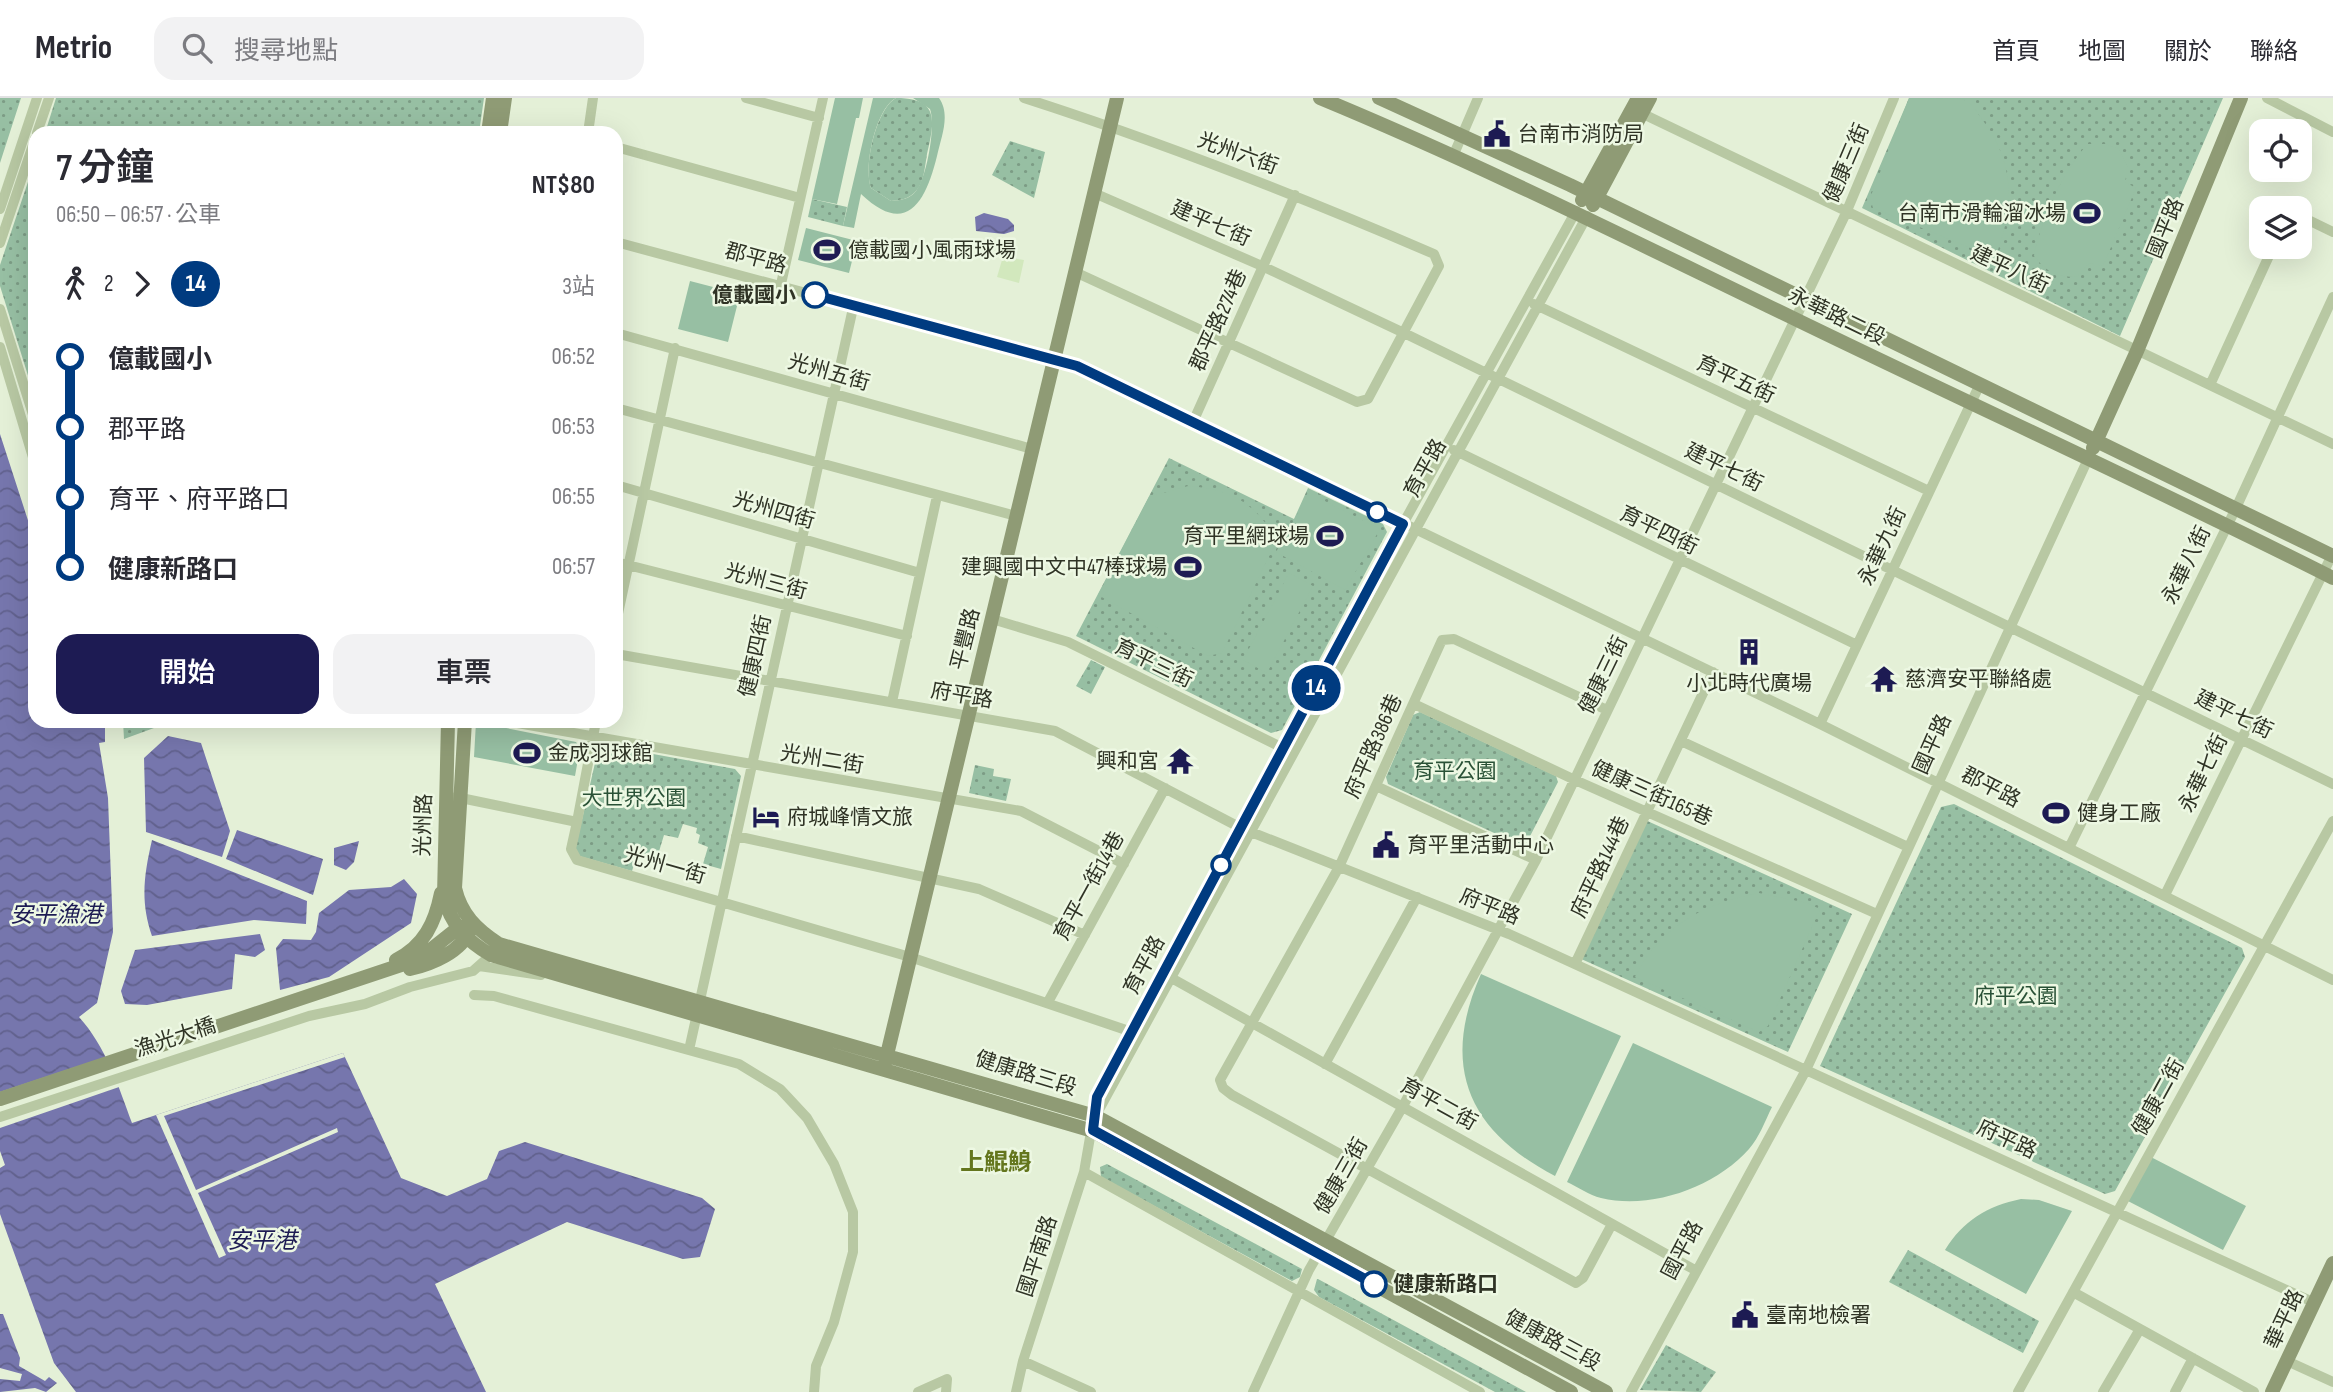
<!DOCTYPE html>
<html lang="zh-TW">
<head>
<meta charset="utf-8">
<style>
  body { margin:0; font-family:"Sofia Sans Condensed","Noto Sans TC",sans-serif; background:#f2f2f3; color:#2b2b33; height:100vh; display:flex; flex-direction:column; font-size:26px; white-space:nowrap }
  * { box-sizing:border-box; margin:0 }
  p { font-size:23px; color:#7c7c81 }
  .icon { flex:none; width:38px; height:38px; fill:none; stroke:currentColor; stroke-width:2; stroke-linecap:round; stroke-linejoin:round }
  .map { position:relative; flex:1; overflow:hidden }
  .panel { position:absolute; left:28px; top:28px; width:595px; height:602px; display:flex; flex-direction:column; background:#fff; border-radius:21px; box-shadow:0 7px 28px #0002 }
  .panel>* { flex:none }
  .badge { padding:0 14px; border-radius:23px; font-size:24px; line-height:46px }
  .controls { position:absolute; left:2249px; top:21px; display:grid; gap:14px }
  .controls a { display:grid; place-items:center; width:63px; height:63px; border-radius:14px; background:#fff; box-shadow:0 7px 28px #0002; font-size:35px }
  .map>.badge { position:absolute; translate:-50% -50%; box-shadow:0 0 0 4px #fff }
  .legs { display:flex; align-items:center; gap:10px; height:77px; padding:0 28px; font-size:23px }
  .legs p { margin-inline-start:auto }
  .summary { display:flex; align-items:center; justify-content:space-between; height:119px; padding:0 28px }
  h1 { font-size:38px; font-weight:600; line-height:52px }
  .primary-button { display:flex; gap:14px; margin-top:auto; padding:14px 28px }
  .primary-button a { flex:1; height:80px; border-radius:21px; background:#1d1b53; color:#fff; font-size:28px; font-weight:600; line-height:80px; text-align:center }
  .primary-button a+a { background:#f2f2f3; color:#2b2b33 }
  ul { padding:0 28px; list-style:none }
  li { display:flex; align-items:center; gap:24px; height:70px; font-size:26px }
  li i { display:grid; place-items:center; width:10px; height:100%; margin:0 9px; background:currentColor }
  li i::after { content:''; width:18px; height:18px; margin:-9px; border:5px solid; border-radius:50%; background:#fff }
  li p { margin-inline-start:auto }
  li:first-child i { background:linear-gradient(#0000 50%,currentColor 0) }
  li:last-child i { background:linear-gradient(currentColor 50%,#0000 0) }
  header { display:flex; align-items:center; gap:42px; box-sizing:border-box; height:98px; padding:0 35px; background:#fff; border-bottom:2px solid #e1e1e2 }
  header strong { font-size:33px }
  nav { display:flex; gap:38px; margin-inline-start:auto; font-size:24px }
  .search { width:490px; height:63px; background:#f2f2f3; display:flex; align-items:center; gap:18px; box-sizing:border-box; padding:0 24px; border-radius:21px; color:#7c7c81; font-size:26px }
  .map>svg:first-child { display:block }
  .green { fill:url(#green-dots) }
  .pitch { fill:#97bfa3 }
  .plaza { fill:#d2e8bd }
  .water { fill:url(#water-waves) }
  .pier { fill:#e4f0d7 }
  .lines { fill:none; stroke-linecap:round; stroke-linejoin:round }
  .street { stroke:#b8c8a3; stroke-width:10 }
  .secondary { stroke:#8f9b75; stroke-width:14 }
  .line-1-casing { stroke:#fff; stroke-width:16 }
  .line-1 { stroke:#003b80; stroke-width:10 }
  .stop-1-dot { fill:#fff; stroke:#003b80; stroke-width:3.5 }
  .labels { text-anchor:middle; stroke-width:5; stroke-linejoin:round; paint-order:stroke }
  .poi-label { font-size:21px; fill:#2f3325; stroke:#edf8e3; text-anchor:start }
  .street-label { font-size:21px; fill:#2f3325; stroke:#edf8e3 }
  .stop-label { font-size:21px; font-weight:bold; fill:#2f3325; stroke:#edf8e3; text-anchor:end }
  .park-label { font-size:21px; fill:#295136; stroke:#edf8e3 }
  .water-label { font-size:23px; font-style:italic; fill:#1d1b53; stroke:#edf8e3 }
  .quarter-label { font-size:24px; font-weight:bold; fill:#64761e; stroke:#edf8e3 }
</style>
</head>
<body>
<header>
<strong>Metrio</strong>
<div class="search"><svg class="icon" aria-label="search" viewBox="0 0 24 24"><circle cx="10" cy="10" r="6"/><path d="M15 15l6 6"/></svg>搜尋地點</div>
<nav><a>首頁</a><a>地圖</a><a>關於</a><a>聯絡</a></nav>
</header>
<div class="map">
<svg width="2333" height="1294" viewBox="0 0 2333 1294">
  <defs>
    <pattern id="green-dots" width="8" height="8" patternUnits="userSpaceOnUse" patternTransform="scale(1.75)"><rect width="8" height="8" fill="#97bfa3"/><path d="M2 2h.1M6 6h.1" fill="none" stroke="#7c9c85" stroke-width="1.8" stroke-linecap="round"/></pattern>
    <pattern id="water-waves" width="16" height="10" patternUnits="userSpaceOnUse" patternTransform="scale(1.75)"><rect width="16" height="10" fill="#7676ad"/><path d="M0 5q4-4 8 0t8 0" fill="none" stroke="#61618d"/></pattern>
  </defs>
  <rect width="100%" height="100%" fill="#e4f0d7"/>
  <path class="green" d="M0,0H21L0,65Z
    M56,0H484L479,35H45Z
    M896,0C939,0 935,22 927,56C925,68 924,84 916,93C909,101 901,102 891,103L871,90C863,69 876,11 896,0Z
    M1909,0H2223L2120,238L1862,110Z
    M1010,43L1045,54L1034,100L992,77Z
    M35,63V300L0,188V167Z
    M812,101L847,109L843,128L808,119Z
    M1169,360L1294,421L1308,390L1383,426L1387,434L1282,632L1271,635L1076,538Z
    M1091,562L1105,569L1091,596L1076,588Z
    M1420,614L1556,678L1558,684L1527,744L1518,746L1388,686L1386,679L1413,617Z
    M123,623H162L154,630L124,641Z
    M604,647L735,671L741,678L721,771L703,766L708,749L698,745L700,737L696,735L697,730L683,726L678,740L664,737L657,760L638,754L632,773L579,758L575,752L598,652Z
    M975,667L994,671L993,678L1011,681L1006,703L969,695Z
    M1954,706L2242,850L2245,859L2115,1093L2105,1096L1820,968L1941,709Z
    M1643,721L1852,816L1788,954L1579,860Z
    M1107,1066L1302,1171L1300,1179L1292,1183L1101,1079L1100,1069Z
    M1908,1152L2039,1223L2023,1255L1889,1184Z
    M1317,1181H1318L1526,1294H1495L1319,1199L1314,1192Z
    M1666,1247L1716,1274L1701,1294L1640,1292Z"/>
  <path class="pitch" d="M835,0H863L859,20H856L837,106L812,101Z
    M873,0H896C876,10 863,69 871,90L891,103C901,102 910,101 916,93C927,79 936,27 930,11L913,0H939C951,17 941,39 937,58C926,103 907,140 861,96L854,130L843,128Z
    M1909,0C1924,0 1948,0 1962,1C1972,4 1978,16 1984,24C2016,68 2014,111 1995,160L1873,110L1870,100Z
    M2088,46H2105L2119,51L2128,69L2125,84L2136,90L2103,168L2089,165L2078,178C2059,181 2046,174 2034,158C2040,125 2064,70 2088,46Z
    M806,130L857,143L849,175L798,162Z
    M690,183L740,196L728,244L678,231Z
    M1188,388C1231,391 1254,404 1277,442L1222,555L1208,558L1098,497L1149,399Z
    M1309,395L1380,431L1345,492L1276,454Z
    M1289,475L1313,488L1267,575L1243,562Z
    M476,624L576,644L580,650L575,678L474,659Z
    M1759,795L1807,805L1820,811L1768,928L1759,934L1635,879C1660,828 1705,805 1759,795Z
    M1481,876L1621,938L1555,1078C1468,1033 1440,968 1481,876Z
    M1633,945L1772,1009C1765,1023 1759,1040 1749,1051C1715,1089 1652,1112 1601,1100C1589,1097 1578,1089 1567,1084Z
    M2147,1057L2246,1108L2223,1152L2124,1101Z
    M2021,1101L2039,1102L2072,1113L2026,1196L1945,1152C1963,1123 1987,1108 2021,1101Z"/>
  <path class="plaza" d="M1011,160L1024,162L1019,185L997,179L1002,162Z"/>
  <path class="water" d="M984,115L1008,121L1014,127V133L1004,136L976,133L975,119Z
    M0,336L35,444V623H105V644L99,645L108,700L113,834L97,905L79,919C106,949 118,987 132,1025L343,955L401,1080L447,1098L487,1081L499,1053L525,1044L702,1100L715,1111L700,1159L683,1161L567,1124L435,1186L486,1294H76L54,1265L0,1116V1070L5,1067L0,1053Z
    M168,638L201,645L230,733L222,759L146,734L144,660Z
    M237,732L323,761L313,797L226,761Z
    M152,742L307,803L306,826L254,822L152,838C140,803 144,777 152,742Z
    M359,743L354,764L346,772L334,767V750Z
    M404,781L417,796L411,825L329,879L280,892L276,850L283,841L311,842L316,834L319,815L349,792L391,789Z
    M260,836L265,852L255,859L235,856L232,891L147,907L125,906L121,893L135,852Z
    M0,1216H3L20,1260L19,1268L45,1283L49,1279L57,1285L46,1294L35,1290L0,1294V1281L20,1283L22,1276L0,1270Z"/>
  <path class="pier" d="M343,955L345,959L164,1018L196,1092L337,1030L338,1034L198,1095L226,1157L219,1160L156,1017Z
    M109,958L122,988L0,1030V994Z"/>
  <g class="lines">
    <path class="street" d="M746,0L819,20
      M1024,0C1164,45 1299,98 1434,156L1439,168L1368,301L1357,304L1075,174
      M2267,0L2333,34
      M1639,14L2333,346
      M37,35L49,0
      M588,35L593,0
      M616,49L800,100
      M1454,56L1478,0
      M1094,95L1262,168L1404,235L2333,686
      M0,111L37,0
      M2300,118L2333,134
      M616,144L1077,268L1820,626L2333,882
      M0,145L35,41
      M781,186L823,0
      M1534,206L1929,393
      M0,211L35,323
      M616,235L1032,351
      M0,249L35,366
      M2210,287L2273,149
      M616,310L1016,418
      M1193,324L1295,97
      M1454,352L1857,547
      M616,387L920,475
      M616,464L907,538
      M992,521L1068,544L1287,652
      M616,525L675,250
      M616,556L1055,633L1241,730L1509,836L2315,1205
      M892,604L937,398
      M1414,606L1575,682L1877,816
      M1607,612L1454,541L1442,542L1339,769L1220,982L1223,990L1232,997L1576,1185L1583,1180L1612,1126
      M505,623L1021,713L1124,766
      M1820,626L1980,286
      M1681,643L1908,749
      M1376,688L1536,762
      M456,699L577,724L571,751L577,762L910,859L1132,934
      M577,724L596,623
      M736,738L979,791L1085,837
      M2069,750L2236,410L2333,199
      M2165,797L2332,457
      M1575,866L1713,574
      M479,868L541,877
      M1166,877L1695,1172
      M474,897L494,898L739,966L780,991L807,1020L834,1066L853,1114V1154L834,1224L816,1268L814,1294
      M1048,904L1165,690
      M689,952L853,210
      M1325,966L1417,799
      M1096,1017L1587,118
      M0,1019L309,918L365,906L410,889L473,873L491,857
      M1084,1074L1480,1294
      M2073,1194L2254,1294
      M1023,1263L1091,1294
      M2287,1263L2333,1284
      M918,1294L947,1281L946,1294
      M1016,1294L1023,1263L1084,1074L1097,999L1403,426L1576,113
      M1253,1294L1309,1172L1403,1008L1536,762L1846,115L1894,0
      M1631,1294L1806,972L2088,361
      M2018,1294L2333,723
      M2103,1294L2140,1231
      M2175,1294L2193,1260"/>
    <path class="secondary" d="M1320,0C1482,67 1637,145 1795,221C1974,308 2155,390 2333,480
      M1379,0L1570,87L2333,458
      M488,35L493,0
      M500,35L505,0
      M1582,102L1638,0
      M1593,107L1650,0
      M2093,350L2137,253L2241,0
      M448,623L444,798C450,826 467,843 491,857L1093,1033L1571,1294
      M465,623L455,790C461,816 476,831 499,846L1095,1018L1606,1294
      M396,862C424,848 435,825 441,795
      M410,871C432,866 461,854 470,832
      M885,965L1117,0
      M0,1001L419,861L458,830L465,828
      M2272,1294L2333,1165"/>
  </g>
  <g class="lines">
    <defs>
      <path id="line-1" d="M815,197L1077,268L1403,426L1097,999L1093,1032L1374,1186"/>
    </defs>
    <use href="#line-1" class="line-1-casing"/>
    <use href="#line-1" class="line-1"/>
  </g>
  <defs>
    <symbol id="civic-bare" viewBox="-9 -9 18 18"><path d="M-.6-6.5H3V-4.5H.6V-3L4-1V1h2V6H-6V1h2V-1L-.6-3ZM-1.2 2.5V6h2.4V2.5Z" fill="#1d1b53" stroke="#edf8e3" stroke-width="2.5" paint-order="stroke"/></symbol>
    <symbol id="stadium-bare" viewBox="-9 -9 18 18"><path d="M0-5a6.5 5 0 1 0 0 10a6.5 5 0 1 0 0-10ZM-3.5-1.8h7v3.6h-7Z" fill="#1d1b53" stroke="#edf8e3" stroke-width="2.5" paint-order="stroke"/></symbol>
    <symbol id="building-bare" viewBox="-9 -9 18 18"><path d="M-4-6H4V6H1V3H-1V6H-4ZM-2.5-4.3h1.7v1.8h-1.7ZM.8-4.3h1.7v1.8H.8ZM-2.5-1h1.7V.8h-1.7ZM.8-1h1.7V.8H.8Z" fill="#1d1b53" stroke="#edf8e3" stroke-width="2.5" paint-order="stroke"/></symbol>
    <symbol id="temple-bare" viewBox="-9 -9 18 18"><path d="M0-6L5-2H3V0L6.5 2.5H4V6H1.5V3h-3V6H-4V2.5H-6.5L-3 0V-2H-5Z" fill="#1d1b53" stroke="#edf8e3" stroke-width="2.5" paint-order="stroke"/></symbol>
    <symbol id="hotel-bare" viewBox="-9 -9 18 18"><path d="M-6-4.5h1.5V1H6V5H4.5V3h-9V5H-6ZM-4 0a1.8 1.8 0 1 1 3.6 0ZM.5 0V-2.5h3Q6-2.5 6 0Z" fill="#1d1b53" stroke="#edf8e3" stroke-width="2.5" paint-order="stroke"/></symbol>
  </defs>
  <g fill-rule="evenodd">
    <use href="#civic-bare" x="1478" y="17" width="38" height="38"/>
    <use href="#stadium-bare" x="2068" y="96" width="38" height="38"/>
    <use href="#stadium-bare" x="808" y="133" width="38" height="38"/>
    <use href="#stadium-bare" x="1311" y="419" width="38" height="38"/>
    <use href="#stadium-bare" x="1169" y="450" width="38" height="38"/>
    <use href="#building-bare" x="1730" y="535" width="38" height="38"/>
    <use href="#temple-bare" x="1865" y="562" width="38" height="38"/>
    <use href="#stadium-bare" x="508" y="636" width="38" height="38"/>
    <use href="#temple-bare" x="1161" y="644" width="38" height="38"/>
    <use href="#stadium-bare" x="2037" y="696" width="38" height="38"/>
    <use href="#hotel-bare" x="747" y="700" width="38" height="38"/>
    <use href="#civic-bare" x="1367" y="728" width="38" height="38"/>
    <use href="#civic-bare" x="1726" y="1198" width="38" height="38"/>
  </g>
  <g class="stop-1-dot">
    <circle cx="815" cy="197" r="12"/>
    <circle cx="1377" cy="414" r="9"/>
    <circle cx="1221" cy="767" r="9"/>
    <circle cx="1374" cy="1186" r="12"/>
  </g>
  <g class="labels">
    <g class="poi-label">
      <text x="1518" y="43">台南市消防局</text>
      <text x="2066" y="122" text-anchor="end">台南市滑輪溜冰場</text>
      <text x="848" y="159">億載國小風雨球場</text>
      <text x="1309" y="445" text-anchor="end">育平里網球場</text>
      <text x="1167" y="476" text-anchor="end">建興國中文中47棒球場</text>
      <text x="1905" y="588">慈濟安平聯絡處</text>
      <text x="1749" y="592" text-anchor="middle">小北時代廣場</text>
      <text x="548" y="662">金成羽球館</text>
      <text x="1159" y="670" text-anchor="end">興和宮</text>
      <text x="2077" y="722">健身工廠</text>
      <text x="787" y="726">府城峰情文旅</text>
      <text x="1407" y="754">育平里活動中心</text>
      <text x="1766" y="1224">臺南地檢署</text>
    </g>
    <g class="street-label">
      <text transform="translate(1238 55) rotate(20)" y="7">光州六街</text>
      <text transform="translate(1846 65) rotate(-67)" y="7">健康三街</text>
      <text transform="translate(1211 125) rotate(23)" y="7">建平七街</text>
      <text transform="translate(2165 130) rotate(-68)" y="7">國平路</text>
      <text transform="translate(756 160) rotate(15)" y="7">郡平路</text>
      <text transform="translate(2010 171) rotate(25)" y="7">建平八街</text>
      <text transform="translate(1837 218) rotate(26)" y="7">永華路二段</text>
      <text transform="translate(1218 222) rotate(-66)" y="7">郡平路274巷</text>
      <text transform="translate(829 274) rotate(16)" y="7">光州五街</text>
      <text transform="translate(1736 281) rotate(25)" y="7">育平五街</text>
      <text transform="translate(1724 369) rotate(26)" y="7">建平七街</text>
      <text transform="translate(1425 370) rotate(-61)" y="7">育平路</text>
      <text transform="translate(774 412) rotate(16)" y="7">光州四街</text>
      <text transform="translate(1659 432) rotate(26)" y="7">育平四街</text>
      <text transform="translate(1882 448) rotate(-65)" y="7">永華九街</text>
      <text transform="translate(2186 467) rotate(-64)" y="7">永華八街</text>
      <text transform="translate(766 483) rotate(15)" y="7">光州三街</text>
      <text transform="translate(965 541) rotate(-76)" y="7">平豐路</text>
      <text transform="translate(755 558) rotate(-78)" y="7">健康四街</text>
      <text transform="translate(1154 565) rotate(26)" y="7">育平三街</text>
      <text transform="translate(1603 577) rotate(-64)" y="7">健康三街</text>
      <text transform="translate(962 597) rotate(10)" y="7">府平路</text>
      <text transform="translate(2234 616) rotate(26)" y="7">建平七街</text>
      <text transform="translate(1932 646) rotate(-66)" y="7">國平路</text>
      <text transform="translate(1373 648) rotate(-66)" y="7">府平路386巷</text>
      <text transform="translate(822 661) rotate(9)" y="7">光州二街</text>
      <text transform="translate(2203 675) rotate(-64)" y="7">永華七街</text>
      <text transform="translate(1991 689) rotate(27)" y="7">郡平路</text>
      <text transform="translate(1652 695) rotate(24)" y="7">健康三街165巷</text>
      <text transform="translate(423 727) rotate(-88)" y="7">光州路</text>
      <text transform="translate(665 767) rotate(16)" y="7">光州一街</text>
      <text transform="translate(1600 769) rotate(-65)" y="7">府平路144巷</text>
      <text transform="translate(1089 788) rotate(-61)" y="7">育平一街14巷</text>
      <text transform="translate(1490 808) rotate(22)" y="7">府平路</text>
      <text transform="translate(1144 867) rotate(-62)" y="7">育平路</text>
      <text transform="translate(175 939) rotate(-18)" y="7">漁光大橋</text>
      <text transform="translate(1026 975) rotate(17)" y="7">健康路三段</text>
      <text transform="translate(2158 999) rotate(-61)" y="7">健康二街</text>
      <text transform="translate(1439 1006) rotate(29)" y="7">育平二街</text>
      <text transform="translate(2007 1041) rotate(25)" y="7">府平路</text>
      <text transform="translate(1341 1078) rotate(-60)" y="7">健康三街</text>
      <text transform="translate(1682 1152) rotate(-62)" y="7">國平路</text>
      <text transform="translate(1037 1158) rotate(-72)" y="7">國平南路</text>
      <text transform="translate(2284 1221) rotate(-65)" y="7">華平路</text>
      <text transform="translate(1553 1242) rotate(28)" y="7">健康路三段</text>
    </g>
    <g class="stop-label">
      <text x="796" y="204">億載國小</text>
      <text x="1393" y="1193" text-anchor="start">健康新路口</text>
    </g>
    <g class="park-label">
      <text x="1455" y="680">育平公園</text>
      <text x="634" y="707">大世界公園</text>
      <text x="2016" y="905">府平公園</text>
    </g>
    <g class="water-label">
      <text x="56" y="824">安平漁港</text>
      <text x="262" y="1150">安平港</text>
    </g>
    <g class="quarter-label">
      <text x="996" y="1072">上鯤鯓</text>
    </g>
  </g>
</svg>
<div class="controls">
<a><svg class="icon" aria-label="locate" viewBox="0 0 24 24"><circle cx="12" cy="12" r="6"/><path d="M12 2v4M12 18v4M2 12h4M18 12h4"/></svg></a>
<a><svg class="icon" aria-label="layers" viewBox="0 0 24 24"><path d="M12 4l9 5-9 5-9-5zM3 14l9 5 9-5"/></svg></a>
</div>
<b class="badge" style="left:1316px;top:590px;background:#003b80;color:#fff">14</b>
<section class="panel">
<div class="summary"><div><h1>7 分鐘</h1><p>06:50 – 06:57 · 公車</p></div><b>NT$80</b></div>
<div class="legs"><svg class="icon" aria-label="walk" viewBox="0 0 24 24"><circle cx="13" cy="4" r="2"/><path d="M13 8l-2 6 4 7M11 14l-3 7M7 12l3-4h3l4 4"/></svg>2<svg class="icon" aria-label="forward" viewBox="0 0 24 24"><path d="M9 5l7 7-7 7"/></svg><b class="badge" style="background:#003b80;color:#fff">14</b><p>3站</p></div>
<ul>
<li><i style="color:#003b80"></i><b>億載國小</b><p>06:52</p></li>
<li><i style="color:#003b80"></i><span>郡平路</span><p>06:53</p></li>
<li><i style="color:#003b80"></i><span>育平、府平路口</span><p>06:55</p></li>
<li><i style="color:#003b80"></i><b>健康新路口</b><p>06:57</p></li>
</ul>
<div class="primary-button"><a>開始</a><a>車票</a></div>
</section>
</div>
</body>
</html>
